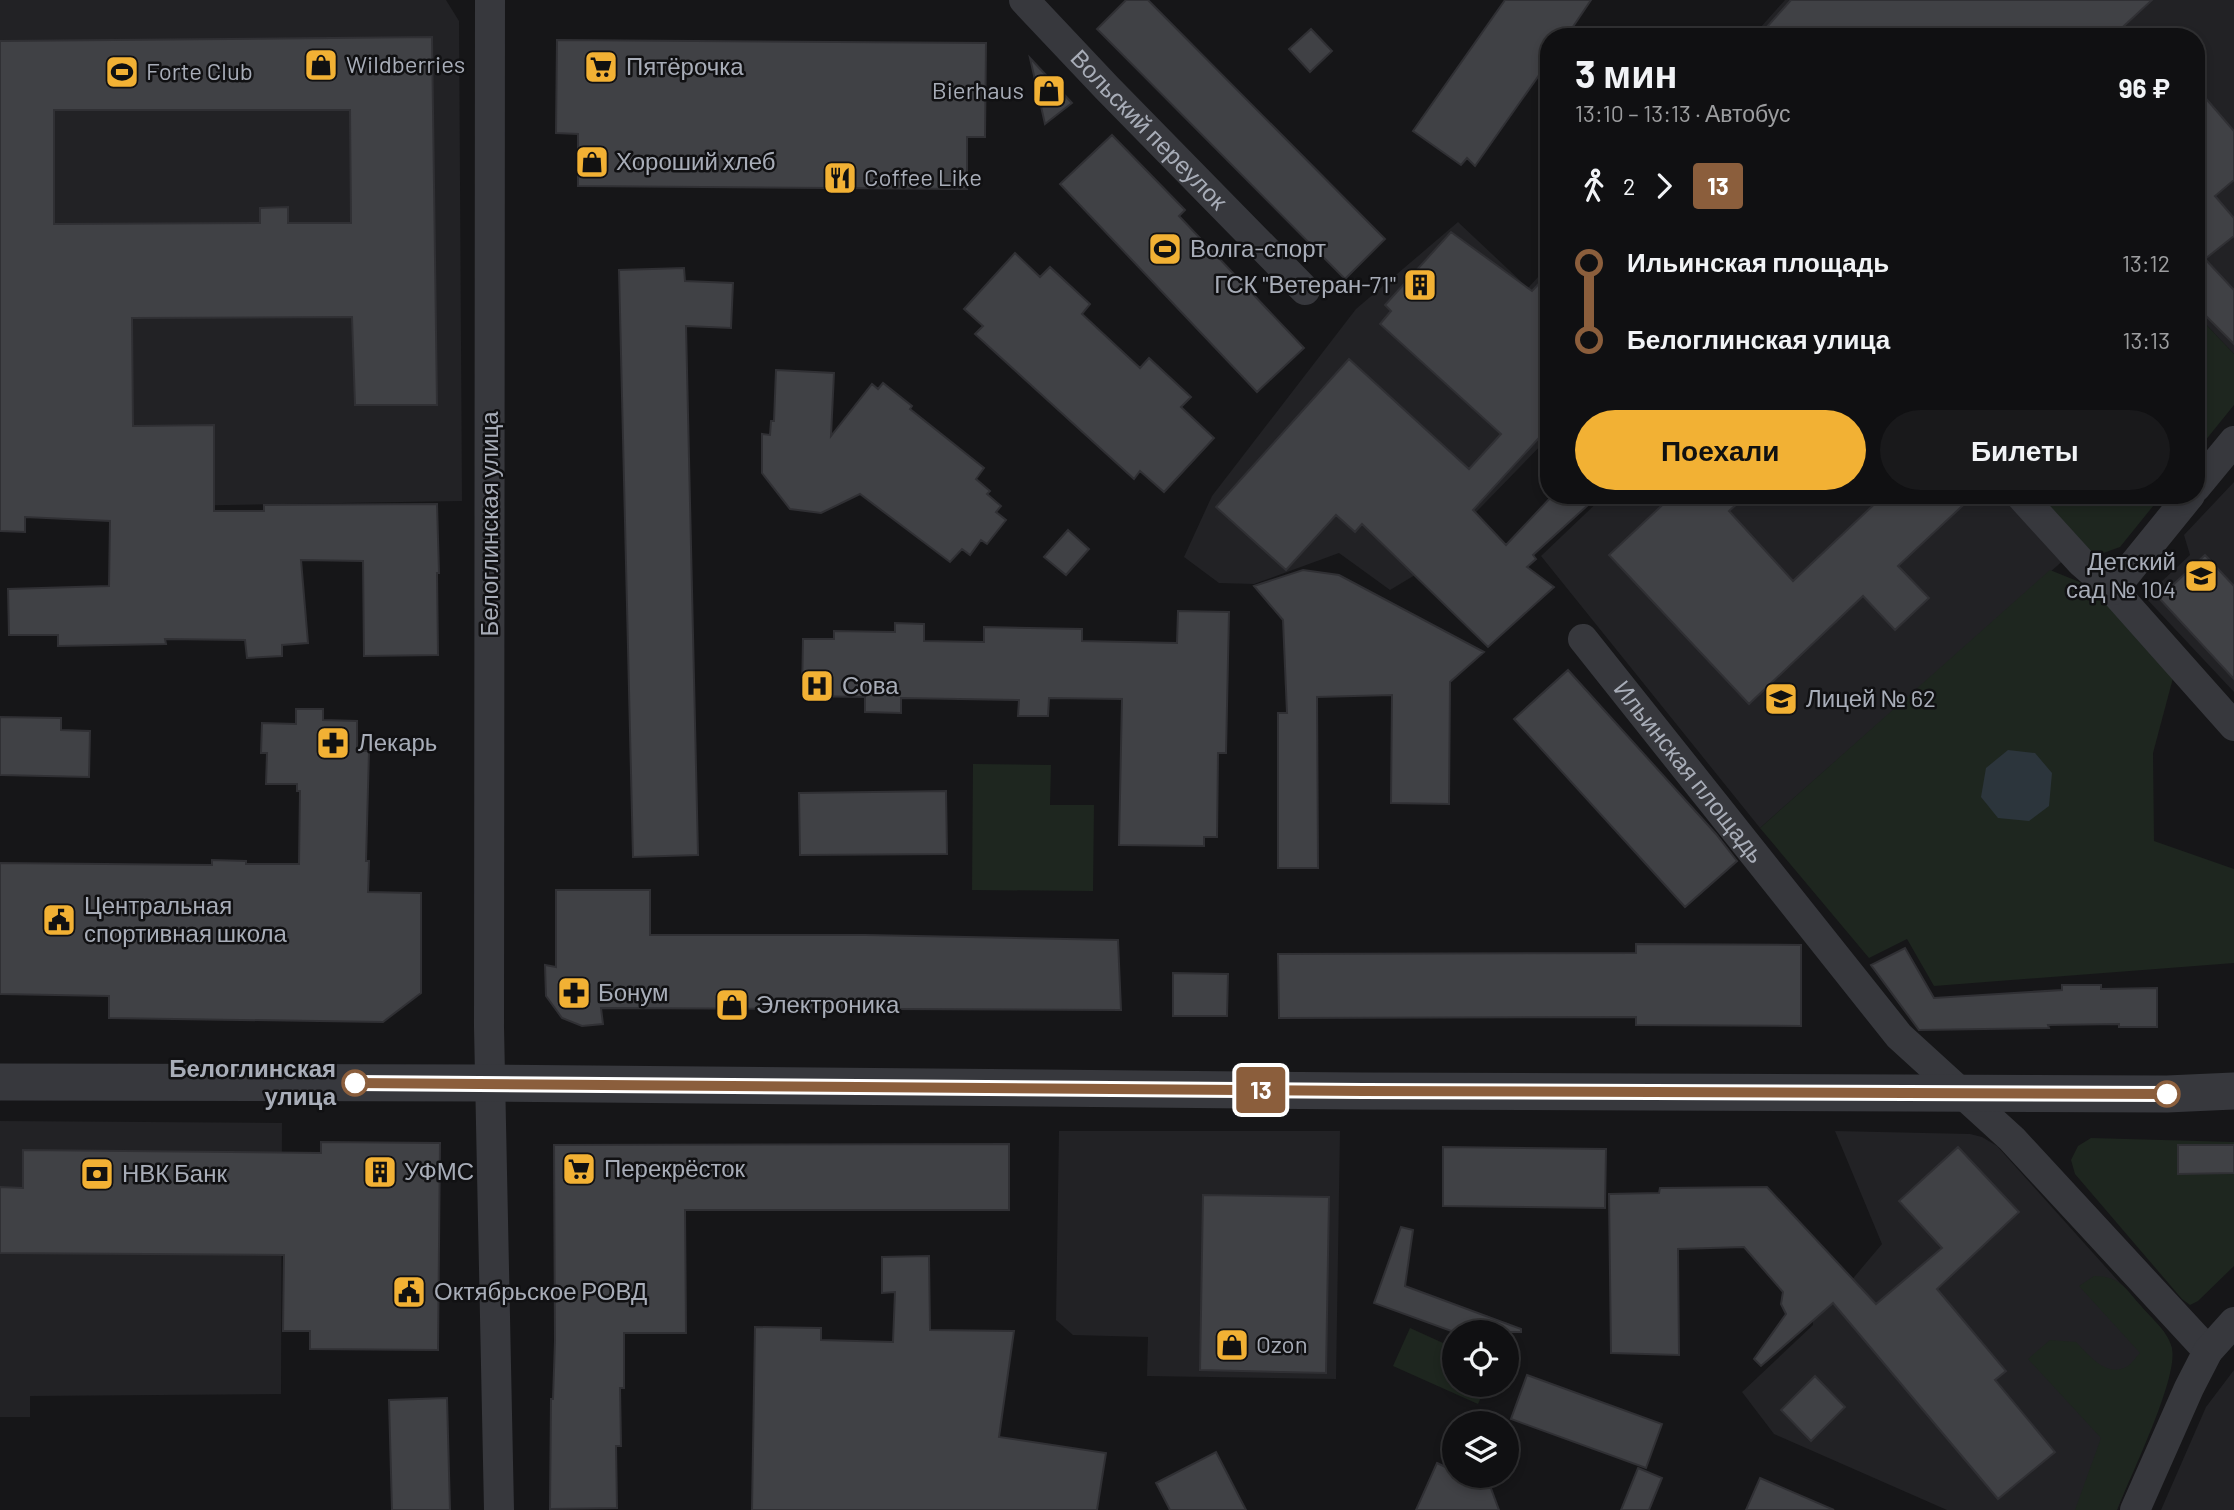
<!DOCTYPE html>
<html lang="ru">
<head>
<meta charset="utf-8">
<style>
  body { margin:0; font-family:Barlow,sans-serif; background:#19191b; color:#f1f3f6; height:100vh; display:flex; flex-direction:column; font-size:26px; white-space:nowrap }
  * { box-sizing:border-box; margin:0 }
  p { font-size:23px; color:#9c9d9f }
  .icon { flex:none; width:38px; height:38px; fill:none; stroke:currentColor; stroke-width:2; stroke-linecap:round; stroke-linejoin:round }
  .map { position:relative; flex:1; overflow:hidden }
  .drawer { position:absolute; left:1540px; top:28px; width:665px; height:476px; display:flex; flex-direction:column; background:#101012; border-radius:28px; box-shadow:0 4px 10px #0003,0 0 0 2px #303032 }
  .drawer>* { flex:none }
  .badge { padding:0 14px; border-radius:5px; font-size:24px; line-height:46px }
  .buttons { position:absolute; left:1442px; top:1320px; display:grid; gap:14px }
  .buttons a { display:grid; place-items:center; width:77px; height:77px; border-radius:50%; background:#101012; box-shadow:0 4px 10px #0003,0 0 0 2px #303032; font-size:35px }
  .map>.badge { position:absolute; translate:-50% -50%; box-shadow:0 0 0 4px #fff }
  .legs { display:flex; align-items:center; gap:10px; height:77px; padding:0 35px; font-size:23px }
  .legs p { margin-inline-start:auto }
  .head { display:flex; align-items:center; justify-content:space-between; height:119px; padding:0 35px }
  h1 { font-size:38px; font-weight:700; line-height:52px }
  .button { display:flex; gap:14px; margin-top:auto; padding:14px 35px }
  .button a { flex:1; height:80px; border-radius:42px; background:#f2b134; color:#111; font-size:28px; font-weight:700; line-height:80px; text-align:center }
  .button a+a { background:#19191b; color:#f1f3f6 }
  ul { padding:0 35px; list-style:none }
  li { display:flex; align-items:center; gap:24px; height:77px; font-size:26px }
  li i { display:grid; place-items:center; width:10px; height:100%; margin:0 9px; background:currentColor }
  li i::after { content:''; width:18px; height:18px; margin:-9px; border:5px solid; border-radius:50%; background:#101012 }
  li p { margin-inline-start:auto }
  li:first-child i { background:linear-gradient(#0000 50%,currentColor 0) }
  li:last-child i { background:linear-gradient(currentColor 50%,#0000 0) }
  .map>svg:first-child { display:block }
  .built { fill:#222225 }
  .green { fill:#1e261f }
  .water { fill:#2c353c }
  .building { fill:#404145; stroke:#303034; stroke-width:2; fill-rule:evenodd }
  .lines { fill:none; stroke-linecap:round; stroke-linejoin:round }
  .minor { stroke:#37383d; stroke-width:30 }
  .tertiary { stroke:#37383d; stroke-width:37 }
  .line-1-casing { stroke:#fff; stroke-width:16 }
  .line-1 { stroke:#8b5e3c; stroke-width:10 }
  .stop-1-dot { fill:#fff; stroke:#8b5e3c; stroke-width:3.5 }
  .labels { text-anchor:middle; stroke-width:5; stroke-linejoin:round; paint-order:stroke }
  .poi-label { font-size:24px; fill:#a8adb8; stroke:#111113; text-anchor:start }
  .street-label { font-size:24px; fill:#a8adb8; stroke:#111113 }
  .stop-label { font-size:24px; font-weight:bold; fill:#a8adb8; stroke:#111113; text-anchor:end }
</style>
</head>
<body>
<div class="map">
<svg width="2234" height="1510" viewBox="0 0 2234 1510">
  <rect width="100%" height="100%" fill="#161618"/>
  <path class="built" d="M0,0H446L459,21L462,501L0,509Z
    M1785,0H2234V354L2196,314V37H1752Z
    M1458,222L1528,288L1549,265V437L1415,575L1390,590L1339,553L1254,584L1219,583L1184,557L1212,496L1356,309Z
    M2234,482V692L2145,597L2190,555L2184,535Z
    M1605,495H2007L2066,558L1760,828L1541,556Z
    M0,1121L282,1123L281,1394L30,1396V1417H0Z
    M1059,1131H1340L1336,1379L1147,1376L1148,1337L1073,1335L1056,1320Z
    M1835,1131L1970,1134L1982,1137L1997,1146L2164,1332L2172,1348L2163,1396L2117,1510H1947L1774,1434L1742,1392L1813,1325V1319L1850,1282L1882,1244Z
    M2234,1370V1510H2161L2206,1407Z"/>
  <path class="green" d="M2196,314L2234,354V405L2196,452Z
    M2040,495H2162L2120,547L2095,556Z
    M2050,570L2092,587L2173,678L2153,753L2154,841L2234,869V963L1934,986L1907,939L1869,958L1760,828Z
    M973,764L1051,765L1050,805H1094L1093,891L972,890Z
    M2091,1138L2234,1142V1266L2198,1301L2190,1305L2182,1299L2075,1174L2071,1160L2078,1146Z
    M2094,1276C2120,1276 2125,1288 2141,1306C2151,1318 2169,1332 2172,1349C2178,1379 2130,1477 2117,1510H2075L2101,1438L2028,1359L2050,1340L2076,1342C2089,1355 2107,1379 2128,1366C2132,1363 2136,1357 2140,1353L2079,1286Z
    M1410,1328L1454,1348V1384H1487L1478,1404L1393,1366Z"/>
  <path class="water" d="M2008,750L2035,753L2052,773L2049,806L2029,821L1998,818L1981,797L1986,768Z"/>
  <path class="building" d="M1126,0H1148L1385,239L1345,279L1097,29Z
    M1505,0H1591L1566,37H1549V61L1475,166L1467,158L1461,165L1413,131Z
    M1791,0H2152L2112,37H1758Z
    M1311,29L1332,51L1310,72L1289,49Z
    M432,37L437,405H355L352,317L132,318L133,426L214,425V511H264V505L437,504L439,573H437L438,655L364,656L363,561L301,560L308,643L282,645V656L247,658L245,640L165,639L166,644L58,646V635H9L8,589L109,586L110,521L25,517V532L0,531V41ZM54,110H350L351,223H288V207L260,208V223L54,224Z
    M557,40L986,43L985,137H967V189L578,186V134L556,133Z
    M1030,58L1072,103L1045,124Z
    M2196,87L2234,131V180L2215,196L2234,218V236L2205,259L2234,290V344L2196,306Z
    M1112,135L1185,210L1179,216L1304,348L1257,392L1060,184Z
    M1451,232L1532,291L1549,273V427L1473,510L1506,545L1553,495H1599L1533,555L1536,559L1527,567L1554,587L1488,647L1362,524L1355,532L1336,515L1286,570L1216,507L1349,359L1469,469L1501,434L1380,324L1391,311L1385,305Z
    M1015,253L1040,277L1050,267L1090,304L1082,314L1140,368L1149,358L1191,397L1181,407L1214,438L1164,492L1140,471L1134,479L975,334L983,326L964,309Z
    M684,268L685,281L733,283L731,328L686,326L698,855L633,857L619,270Z
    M776,370L834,373L831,436L872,384L878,389L883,383L912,406L910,409L984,468L976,479L990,491L987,494L1001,506L996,512L1006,520L987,544L981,540L970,555L962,549L950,562L860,494L821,513L790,509L762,473V434L770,435L771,421H774Z
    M1673,495H1747L1729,511L1793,581L1884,495H1974L1898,566L1929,598L1895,630L1863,596L1749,704L1609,555Z
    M1068,530L1089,549L1066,575L1044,557Z
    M2205,555L2234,586V679L2159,598Z
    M1303,570L1339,575L1484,652L1450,682L1449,804L1391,803L1392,695L1317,697L1318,868H1278V713H1287L1283,620L1254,586Z
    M1178,611L1229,612L1226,753H1218L1217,837H1204V846L1119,845L1122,699L1049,698L1048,716H1018L1019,700L901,698V713L865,712V697L802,696L803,639H834V631L895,632V623L924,624V641L984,642V627L1082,629V641L1177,643Z
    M1568,670L1716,834L1737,861L1685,907L1514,719Z
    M296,709H323V720L357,721V751H369L366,861H369L368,892L421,893V993L383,1022L109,1018V996L0,994V863L212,865V860L246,861V864H299L300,791H297V784H266L267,753H261L262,723L296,724Z
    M0,717L61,718V730L90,731L89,777L0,775Z
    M946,791L947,854L800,855L799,793Z
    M556,890H650V935H866L1118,940L1121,1010L601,1008L603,1024L582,1026L562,1018L546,996L545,965L556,967Z
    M1636,944L1801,945V1026L1636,1025V1017L1279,1018L1278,954L1636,953Z
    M1905,948L1934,998L2062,990V985H2101V989L2157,988V1027H2119V1024L2048,1025L2049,1028L1919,1030L1871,965Z
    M1173,973L1228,974L1227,1016H1173Z
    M321,1142L440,1143L438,1350L310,1349V1331H283L284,1255L0,1253V1187L23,1188V1150L321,1153Z
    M1009,1144V1210H685L686,1333H624V1388H620L621,1446H616L617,1508L550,1509L551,1399H553L555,1341L554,1145Z
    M2178,1145H2234V1173L2178,1174Z
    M1443,1147L1606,1149L1605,1208L1443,1206Z
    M1958,1147L2019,1212L1937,1289L2006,1371L1995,1380L2055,1452L1998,1499L1833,1303L1761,1366L1754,1359L1786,1314L1781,1304L1783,1292L1744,1247L1678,1249L1679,1355L1611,1353L1609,1194L1659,1193L1660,1188L1767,1187L1876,1304L1942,1248L1899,1201Z
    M1203,1195L1329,1197L1326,1373L1200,1370Z
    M1401,1227L1413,1230L1405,1286L1521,1329V1332H1454L1374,1303Z
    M929,1256L930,1330L1014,1331L999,1437L1106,1453L1097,1510H752L755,1327L821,1328V1340L893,1342L895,1292L882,1293V1257Z
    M1527,1375L1662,1424L1646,1468L1511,1419Z
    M1815,1376L1845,1407L1811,1441L1781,1410Z
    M447,1398L450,1510H392L389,1400Z
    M1216,1452L1246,1510H1170L1156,1483Z
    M1437,1463L1454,1471V1475H1486L1499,1510H1416Z
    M1638,1468L1662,1478L1649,1510H1621Z
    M1760,1478L1834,1510H1746Z"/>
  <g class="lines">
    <g class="minor">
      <path d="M490,0L489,1027L499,1510"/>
      <path id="s1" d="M1024,0L1107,88L1305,290"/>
      <path d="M2196,487L2234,441"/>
      <path d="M2020,495L2081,562L2113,590L2234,726"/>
      <path d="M2113,590L2190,495"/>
      <path id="s2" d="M1583,639L1899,1036L2012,1139L2208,1351"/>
      <path d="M2135,1510L2189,1388L2208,1351L2234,1322"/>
    </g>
    <path class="tertiary" d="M0,1082L490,1083L1363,1091L2167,1094L2234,1091"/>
  </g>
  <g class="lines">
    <defs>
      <path id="line-1" d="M355,1083L1363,1091L2167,1094"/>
    </defs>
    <use href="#line-1" class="line-1-casing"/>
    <use href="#line-1" class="line-1"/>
  </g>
  <defs>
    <symbol id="shop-square" viewBox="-11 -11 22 22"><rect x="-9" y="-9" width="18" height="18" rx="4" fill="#f2b134" stroke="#111113"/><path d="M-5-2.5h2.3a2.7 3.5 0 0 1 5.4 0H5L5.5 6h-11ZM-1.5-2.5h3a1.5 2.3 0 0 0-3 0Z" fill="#111"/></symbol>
    <symbol id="supermarket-square" viewBox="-11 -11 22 22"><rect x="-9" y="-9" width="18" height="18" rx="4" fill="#f2b134" stroke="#111113"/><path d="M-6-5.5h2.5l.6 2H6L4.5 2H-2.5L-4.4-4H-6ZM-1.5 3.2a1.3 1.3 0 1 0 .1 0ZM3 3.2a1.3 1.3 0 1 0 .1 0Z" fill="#111"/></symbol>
    <symbol id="stadium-square" viewBox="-11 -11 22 22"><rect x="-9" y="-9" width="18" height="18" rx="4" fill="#f2b134" stroke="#111113"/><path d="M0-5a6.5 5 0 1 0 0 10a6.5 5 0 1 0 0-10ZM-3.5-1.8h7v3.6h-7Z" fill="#111"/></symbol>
    <symbol id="restaurant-square" viewBox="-11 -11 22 22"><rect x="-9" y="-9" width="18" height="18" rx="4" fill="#f2b134" stroke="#111113"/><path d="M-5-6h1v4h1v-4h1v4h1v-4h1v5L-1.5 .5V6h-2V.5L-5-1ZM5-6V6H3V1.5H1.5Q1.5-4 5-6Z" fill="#111"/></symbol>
    <symbol id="building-square" viewBox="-11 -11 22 22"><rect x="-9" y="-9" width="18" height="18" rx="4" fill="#f2b134" stroke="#111113"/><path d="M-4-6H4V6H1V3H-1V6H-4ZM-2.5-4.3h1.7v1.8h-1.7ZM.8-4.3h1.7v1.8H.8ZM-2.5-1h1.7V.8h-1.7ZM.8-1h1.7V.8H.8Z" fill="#111"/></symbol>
    <symbol id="school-square" viewBox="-11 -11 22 22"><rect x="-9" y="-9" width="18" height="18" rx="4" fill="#f2b134" stroke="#111113"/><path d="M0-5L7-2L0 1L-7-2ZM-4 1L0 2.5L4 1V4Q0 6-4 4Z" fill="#111"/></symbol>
    <symbol id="hospital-square" viewBox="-11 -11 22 22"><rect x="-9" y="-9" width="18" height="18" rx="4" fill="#f2b134" stroke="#111113"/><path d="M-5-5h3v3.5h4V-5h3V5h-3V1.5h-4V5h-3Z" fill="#111"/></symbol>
    <symbol id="pharmacy-square" viewBox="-11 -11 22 22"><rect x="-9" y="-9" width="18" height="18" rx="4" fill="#f2b134" stroke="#111113"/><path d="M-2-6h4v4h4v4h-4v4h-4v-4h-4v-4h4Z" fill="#111"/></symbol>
    <symbol id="civic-square" viewBox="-11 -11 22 22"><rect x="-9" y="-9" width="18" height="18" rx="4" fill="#f2b134" stroke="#111113"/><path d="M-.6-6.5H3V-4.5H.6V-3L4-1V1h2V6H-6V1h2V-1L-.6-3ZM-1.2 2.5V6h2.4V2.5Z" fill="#111"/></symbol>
    <symbol id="bank-square" viewBox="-11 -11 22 22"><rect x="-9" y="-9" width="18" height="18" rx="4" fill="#f2b134" stroke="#111113"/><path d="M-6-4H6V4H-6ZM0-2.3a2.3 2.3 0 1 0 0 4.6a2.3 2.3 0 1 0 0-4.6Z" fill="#111"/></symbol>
  </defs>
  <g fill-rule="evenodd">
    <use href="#shop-square" x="302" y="46" width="38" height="38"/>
    <use href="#supermarket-square" x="582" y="48" width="38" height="38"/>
    <use href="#stadium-square" x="103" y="53" width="38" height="38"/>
    <use href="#shop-square" x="1030" y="72" width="38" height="38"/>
    <use href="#shop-square" x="573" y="143" width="38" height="38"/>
    <use href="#restaurant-square" x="821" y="159" width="38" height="38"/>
    <use href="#stadium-square" x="1146" y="230" width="38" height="38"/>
    <use href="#building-square" x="1401" y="266" width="38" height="38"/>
    <use href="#school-square" x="2182" y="557" width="38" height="38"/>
    <use href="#hospital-square" x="798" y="667" width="38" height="38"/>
    <use href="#school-square" x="1762" y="680" width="38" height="38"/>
    <use href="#pharmacy-square" x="314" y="724" width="38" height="38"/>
    <use href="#civic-square" x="40" y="901" width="38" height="38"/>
    <use href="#pharmacy-square" x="555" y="974" width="38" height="38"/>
    <use href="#shop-square" x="713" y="986" width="38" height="38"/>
    <use href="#supermarket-square" x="560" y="1150" width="38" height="38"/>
    <use href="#building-square" x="361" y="1153" width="38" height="38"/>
    <use href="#bank-square" x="78" y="1155" width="38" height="38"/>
    <use href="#civic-square" x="390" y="1273" width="38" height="38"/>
    <use href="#shop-square" x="1213" y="1326" width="38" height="38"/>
  </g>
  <g class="stop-1-dot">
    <circle cx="355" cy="1083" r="12"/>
    <circle cx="2167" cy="1094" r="12"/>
  </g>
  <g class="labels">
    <g class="poi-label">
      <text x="346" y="73">Wildberries</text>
      <text x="626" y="75">Пятёрочка</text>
      <text x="146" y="80">Forte Club</text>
      <text x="1024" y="99" text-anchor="end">Bierhaus</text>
      <text x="616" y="170">Хороший хлеб</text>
      <text x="864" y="186">Coffee Like</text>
      <text x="1190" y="257">Волга-спорт</text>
      <text x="1396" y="293" text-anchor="end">ГСК "Ветеран-71"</text>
      <text x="2176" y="570" text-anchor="end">Детский<tspan x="2176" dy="28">сад № 104</tspan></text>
      <text x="842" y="694">Сова</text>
      <text x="1806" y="707">Лицей № 62</text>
      <text x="358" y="751">Лекарь</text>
      <text x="84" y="914">Центральная<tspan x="84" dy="28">спортивная школа</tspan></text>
      <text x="598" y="1001">Бонум</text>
      <text x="756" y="1013">Электроника</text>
      <text x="604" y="1177">Перекрёсток</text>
      <text x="404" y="1180">УФМС</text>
      <text x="122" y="1182">НВК Банк</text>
      <text x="434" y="1300">Октябрьское РОВД</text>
      <text x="1256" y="1353">Ozon</text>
    </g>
    <g class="street-label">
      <text dy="8" stroke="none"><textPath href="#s1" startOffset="180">Вольский переулок</textPath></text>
      <text transform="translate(490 524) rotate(-90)" y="8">Белоглинская улица</text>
      <text dy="8" stroke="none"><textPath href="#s2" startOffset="170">Ильинская площадь</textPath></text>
    </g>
    <g class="stop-label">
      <text x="336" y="1077">Белоглинская<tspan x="336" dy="28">улица</tspan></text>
    </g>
  </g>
</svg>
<div class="buttons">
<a><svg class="icon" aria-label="locate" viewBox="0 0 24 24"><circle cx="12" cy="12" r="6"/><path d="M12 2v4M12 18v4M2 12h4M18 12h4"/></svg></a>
<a><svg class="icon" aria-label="layers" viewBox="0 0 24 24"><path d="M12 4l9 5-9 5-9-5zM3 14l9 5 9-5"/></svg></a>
</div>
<b class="badge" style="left:1261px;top:1090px;background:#8b5e3c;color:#fff">13</b>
<section class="drawer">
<div class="head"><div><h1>3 мин</h1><p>13:10 – 13:13 · Автобус</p></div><b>96 ₽</b></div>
<div class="legs"><svg class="icon" aria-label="walk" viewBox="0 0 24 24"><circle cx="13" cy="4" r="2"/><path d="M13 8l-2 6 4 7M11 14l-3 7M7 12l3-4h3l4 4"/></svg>2<svg class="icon" aria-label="forward" viewBox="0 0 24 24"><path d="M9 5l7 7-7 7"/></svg><b class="badge" style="background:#8b5e3c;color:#fff">13</b></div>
<ul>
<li><i style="color:#8b5e3c"></i><b>Ильинская площадь</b><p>13:12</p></li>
<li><i style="color:#8b5e3c"></i><b>Белоглинская улица</b><p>13:13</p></li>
</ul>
<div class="button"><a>Поехали</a><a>Билеты</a></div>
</section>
</div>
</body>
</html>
